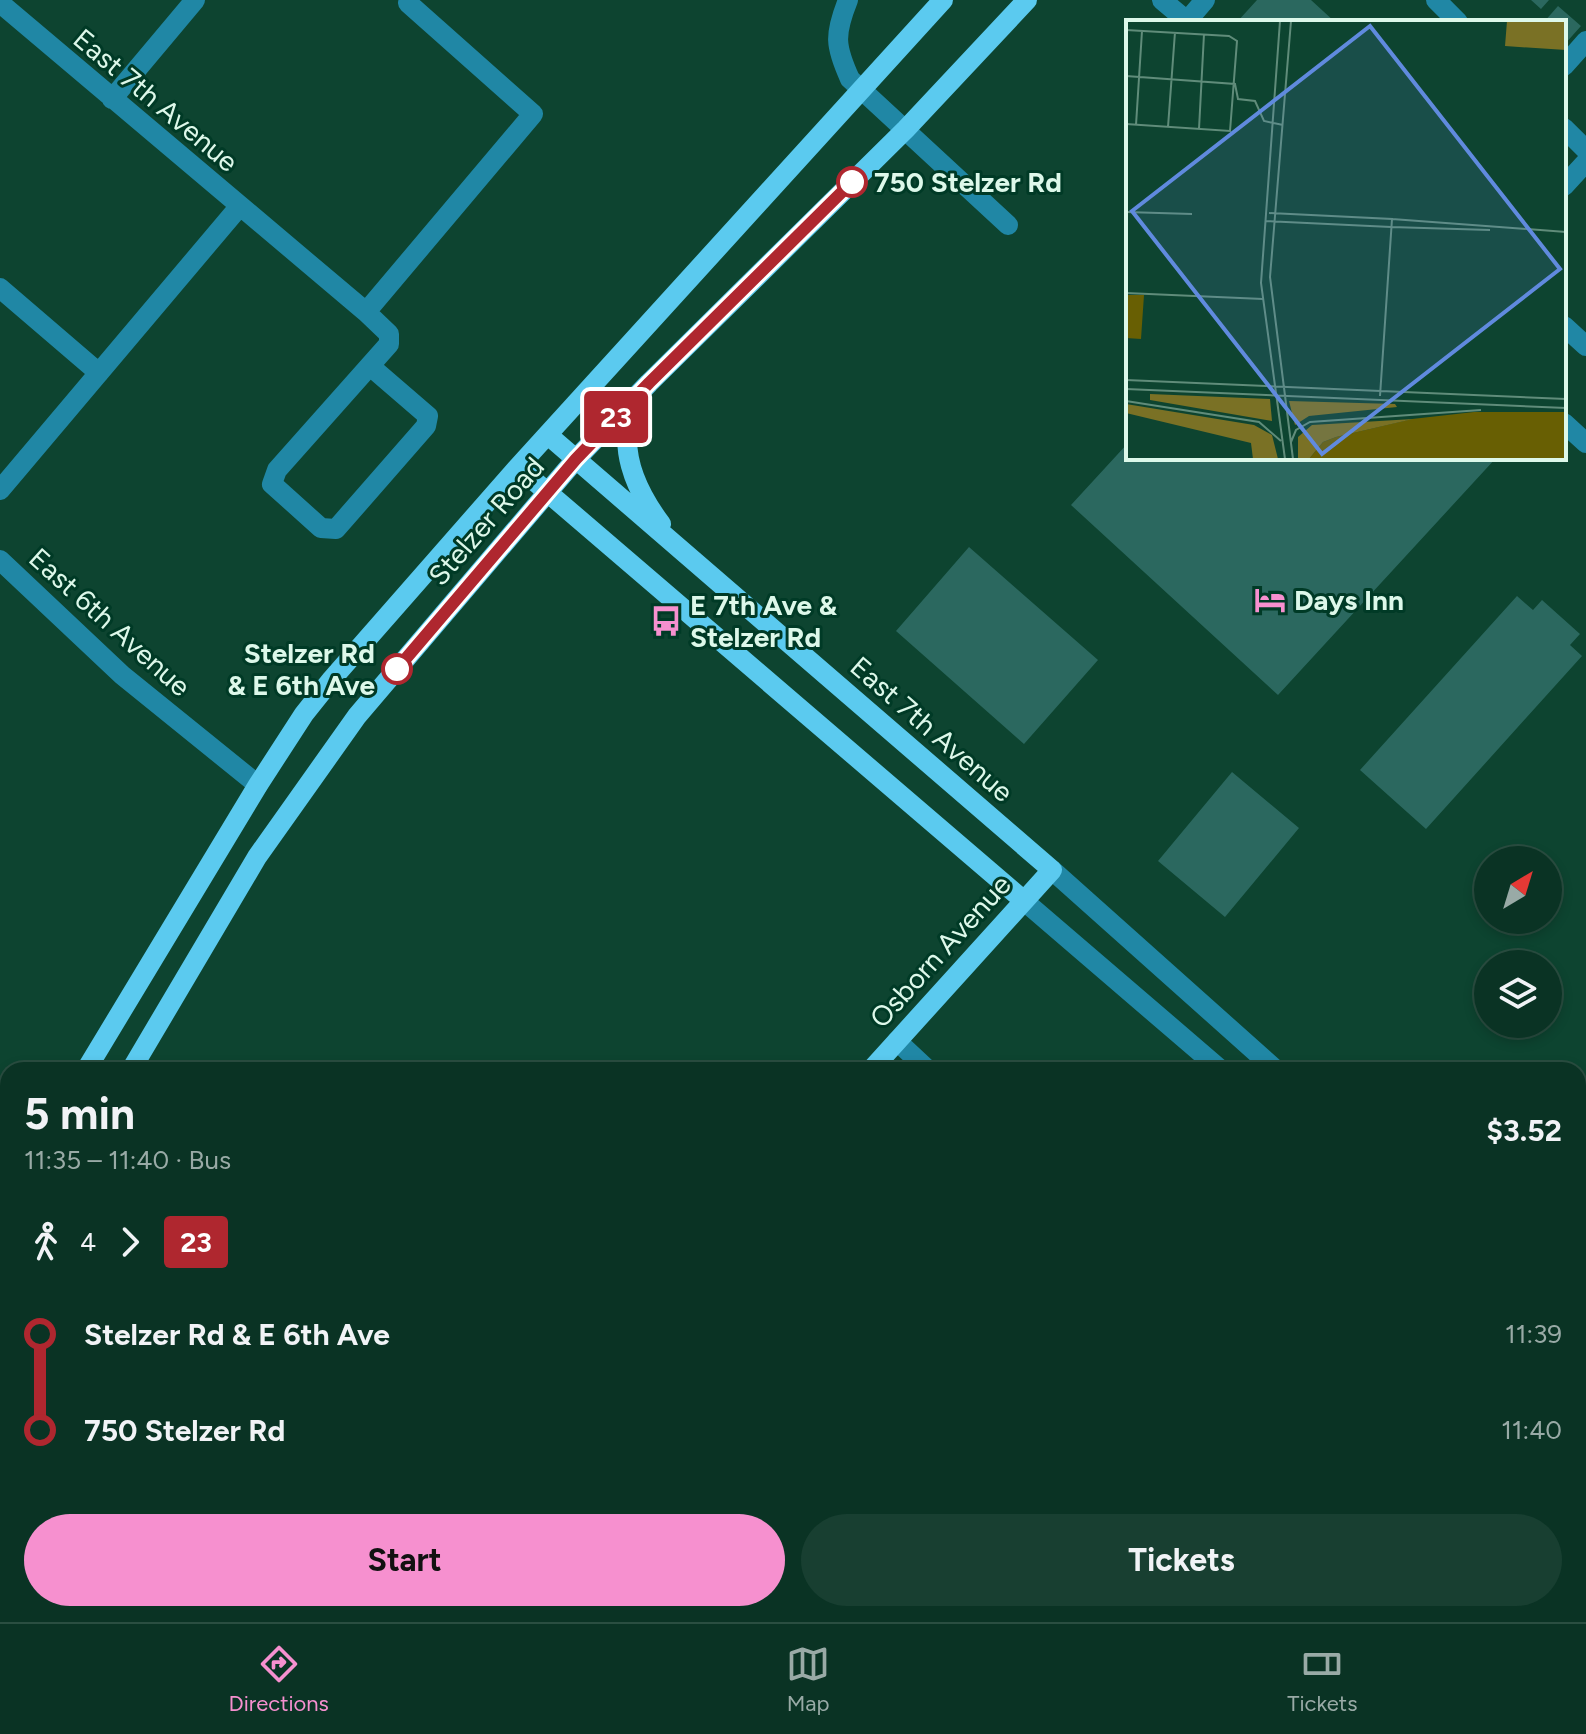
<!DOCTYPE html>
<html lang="en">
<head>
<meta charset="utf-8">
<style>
  body { margin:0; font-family:Figtree,sans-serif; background:#183f31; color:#f1f3f6; height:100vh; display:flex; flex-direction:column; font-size:30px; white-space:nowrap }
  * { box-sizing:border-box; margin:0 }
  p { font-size:26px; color:#99aaa6 }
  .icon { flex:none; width:44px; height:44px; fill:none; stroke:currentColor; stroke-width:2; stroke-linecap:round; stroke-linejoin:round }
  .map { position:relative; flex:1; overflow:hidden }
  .sheet { position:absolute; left:0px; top:1062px; width:1586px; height:560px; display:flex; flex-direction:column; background:#0a3324; border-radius:24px 24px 0 0; box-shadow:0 4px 12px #0003,0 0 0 2px #2a4e41 }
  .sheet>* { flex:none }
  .badge { padding:0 16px; border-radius:6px; font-size:28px; line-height:52px }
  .needle { width:52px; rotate:38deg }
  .buttons { position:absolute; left:1474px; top:846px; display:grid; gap:16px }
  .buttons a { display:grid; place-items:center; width:88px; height:88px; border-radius:50%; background:#0a3324; box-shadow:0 4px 12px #0003,0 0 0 2px #2a4e41; font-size:40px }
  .map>.badge { position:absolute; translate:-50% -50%; box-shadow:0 0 0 4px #fff }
  .legs { display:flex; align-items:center; gap:12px; height:88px; padding:0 24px; font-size:26px }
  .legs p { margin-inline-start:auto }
  .head { display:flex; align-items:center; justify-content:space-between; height:136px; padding:0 24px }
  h1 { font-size:44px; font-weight:700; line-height:60px }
  .primary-button { display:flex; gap:16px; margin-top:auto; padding:16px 24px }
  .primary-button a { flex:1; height:92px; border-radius:48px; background:#f690cf; color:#111; font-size:32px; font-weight:700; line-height:92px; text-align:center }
  .primary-button a+a { background:#183f31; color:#f1f3f6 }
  ul { padding:0 24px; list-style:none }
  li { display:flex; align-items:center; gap:28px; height:96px; font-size:30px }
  li i { display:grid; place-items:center; width:12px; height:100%; margin:0 10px; background:currentColor }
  li i::after { content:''; width:20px; height:20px; margin:-10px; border:6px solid; border-radius:50%; background:#0a3324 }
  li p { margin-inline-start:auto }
  li:first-child i { background:linear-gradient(#0000 50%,currentColor 0) }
  li:last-child i { background:linear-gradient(currentColor 50%,#0000 0) }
  .tab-bar { display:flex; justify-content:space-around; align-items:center; height:112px; border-top:2px solid #2a4e41; background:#0a3324; font-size:22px; color:#99aaa6 }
  .tab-bar a { display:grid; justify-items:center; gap:4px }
  .tab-bar .current { color:#f690cf }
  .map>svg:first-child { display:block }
  .green { fill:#685f03 }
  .forest { fill:#7a7125 }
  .building { fill:#2b685f }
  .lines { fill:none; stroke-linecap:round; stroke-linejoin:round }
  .minor { stroke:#2087a5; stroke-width:20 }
  .major { stroke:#5bcaef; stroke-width:20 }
  .line-1-casing { stroke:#fff; stroke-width:18 }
  .line-1 { stroke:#af272f; stroke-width:12 }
  .stop-1-dot { fill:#fff; stroke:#af272f; stroke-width:4 }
  .labels { text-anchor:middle; stroke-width:6; stroke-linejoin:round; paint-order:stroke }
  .street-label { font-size:28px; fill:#ddf8ea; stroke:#003a26 }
  .stop-label { font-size:28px; font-weight:bold; fill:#ddf8ea; stroke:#003a26; text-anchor:start }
  .poi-label { font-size:28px; font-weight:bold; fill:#ddf8ea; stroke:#003a26; text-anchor:start }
  .inset-road { fill:none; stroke:#608c7a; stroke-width:2 }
  .view { fill:#608ade; fill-opacity:0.15; stroke:#608ade; stroke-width:4 }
  .inset-edge { fill:none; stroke:#ddf8ea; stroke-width:4 }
</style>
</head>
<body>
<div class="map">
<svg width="1586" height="1622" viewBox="0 0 1586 1622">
  <rect width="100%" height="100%" fill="#0d4430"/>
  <path class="green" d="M8,1582V1614H151L166,1622H0V1584Z"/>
  <path class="forest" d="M8,1344V1410L0,1411V1358Z
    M8,1457V1582L0,1584V1459Z
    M151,1614H266L277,1622H166Z
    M358,1614H422L432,1622H370Z"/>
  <path class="building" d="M1257,0H1311L1335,22H1237Z
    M1531,0H1549L1541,9Z
    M1558,6L1581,26L1564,45V22H1544Z
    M1128,443V458H1496L1278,695L1071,505Z
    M969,547L1098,660L1024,744L896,631Z
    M1517,596L1533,610L1542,600L1580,634L1570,645L1582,656L1426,829L1360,770Z
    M1232,772L1299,828L1225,917L1158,861Z
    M1578,1164L1586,1172V1254L1578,1247Z
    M1167,1614H1449L1442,1622H1160Z"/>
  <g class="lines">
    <path class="minor" d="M848,0C834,35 835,46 850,79L1008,225
      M1162,0L1187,21L1205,0
      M1436,0L1458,22
      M0,3L366,312L533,114L408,3
      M1564,66L1586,41
      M112,99L195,0
      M1564,128L1586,150
      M1564,186L1586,162
      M0,288L99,373
      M366,312L389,334V344L277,470L272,484L321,528L336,529L426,426L428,416L370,366
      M1564,326L1586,346
      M1564,423L1586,443
      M0,490L239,207
      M0,560L122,675L258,785
      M1052,870L1276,1070
      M1023,900L1221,1070
      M897,1041L928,1070
      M1578,1351L1586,1360
      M839,1614V1622"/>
    <path class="major" d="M636,402C615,444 635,489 661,524
      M548,435L1052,870L871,1070
      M518,467L1023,900
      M86,1070L258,785L304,714L332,679L518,467L943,0
      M131,1070L257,857L357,716L576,459L649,383L906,129L1027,0
      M0,1168L8,1175
      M0,1215L8,1202
      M0,1229L8,1236
      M0,1304L8,1290
      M0,1437H8
      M303,1614L314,1622
      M452,1614L461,1622
      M527,1614L537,1622"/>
  </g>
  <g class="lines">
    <defs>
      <path id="line-1" d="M397,669L576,459L649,383L852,182"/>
    </defs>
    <use href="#line-1" class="line-1-casing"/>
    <use href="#line-1" class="line-1"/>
  </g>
  <defs>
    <symbol id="hotel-bare" viewBox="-9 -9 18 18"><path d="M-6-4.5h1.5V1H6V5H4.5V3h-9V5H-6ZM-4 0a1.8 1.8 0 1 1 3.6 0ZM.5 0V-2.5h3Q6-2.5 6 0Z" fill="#f690cf" stroke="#003a26" stroke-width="2.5" paint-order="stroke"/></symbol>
    <symbol id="bus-bare" viewBox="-9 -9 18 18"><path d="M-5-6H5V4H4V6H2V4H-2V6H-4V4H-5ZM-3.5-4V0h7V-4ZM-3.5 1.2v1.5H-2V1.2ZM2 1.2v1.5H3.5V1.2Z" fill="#f690cf" stroke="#003a26" stroke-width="2.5" paint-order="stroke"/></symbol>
  </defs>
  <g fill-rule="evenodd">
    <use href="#hotel-bare" x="1248" y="578" width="44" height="44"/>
    <use href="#bus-bare" x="644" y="599" width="44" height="44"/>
  </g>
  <g class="stop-1-dot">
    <circle cx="852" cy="182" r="14"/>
    <circle cx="397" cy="669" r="14"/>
  </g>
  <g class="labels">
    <g class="street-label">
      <text transform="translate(156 100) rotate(40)" y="10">East 7th Avenue</text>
      <text transform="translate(486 521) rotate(-49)" y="10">Stelzer Road</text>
      <text transform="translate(110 622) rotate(42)" y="10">East 6th Avenue</text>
      <text transform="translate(932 729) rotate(41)" y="10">East 7th Avenue</text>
      <text transform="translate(940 951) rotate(-48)" y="10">Osborn Avenue</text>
    </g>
    <g class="stop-label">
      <text x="874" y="192">750 Stelzer Rd</text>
      <text x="375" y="663" text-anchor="end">Stelzer Rd<tspan x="375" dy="32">&amp; E 6th Ave</tspan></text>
    </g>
    <g class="poi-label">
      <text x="1294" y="610">Days Inn</text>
      <text x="690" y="615">E 7th Ave &amp;<tspan x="690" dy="32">Stelzer Rd</tspan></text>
    </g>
  </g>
  <g transform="translate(1126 20)">
    <rect width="440" height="440" fill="#0d4430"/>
    <path d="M0,275H18L15,319L0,318ZM348,392H440V439H183L197,422L210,417L286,399Z" fill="#685f03"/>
    <path d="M381,1H440V30L379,26ZM24,374L144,379L146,401L24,380ZM163,381L269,384L271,387L183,396L169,405ZM0,384L128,405L146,415L152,439H127L125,423L0,393ZM287,399L210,417L197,422L183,439H172V417L186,405Z" fill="#7a7125"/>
    <path class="inset-road" d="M154,1L135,263L159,439M165,1L144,257L167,439M0,10L103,16L111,21L104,111L0,104M0,56L109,64L112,79L129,81L138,101L157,105M10,105L16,11M42,107L49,12M73,109L78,14M0,192L66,194M143,193L266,199L254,376M266,199L440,212M140,201L265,207M265,207L364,210M0,273L137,279M0,360L440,379M0,369L440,388M0,381L133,402L155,421M165,422L170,410L184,402L355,390"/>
    <path class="view" d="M244,6L434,249L196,434L6,191Z"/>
    <rect width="440" height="440" class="inset-edge"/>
  </g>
</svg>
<div class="buttons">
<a><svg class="needle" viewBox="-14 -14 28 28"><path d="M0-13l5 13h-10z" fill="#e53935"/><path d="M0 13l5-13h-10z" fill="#99aaa6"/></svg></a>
<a><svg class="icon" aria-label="layers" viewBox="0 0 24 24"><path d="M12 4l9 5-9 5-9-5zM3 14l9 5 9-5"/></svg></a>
</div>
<b class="badge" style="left:616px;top:417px;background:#af272f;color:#fff">23</b>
<section class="sheet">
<div class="head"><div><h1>5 min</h1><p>11:35 – 11:40 · Bus</p></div><b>$3.52</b></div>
<div class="legs"><svg class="icon" aria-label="walk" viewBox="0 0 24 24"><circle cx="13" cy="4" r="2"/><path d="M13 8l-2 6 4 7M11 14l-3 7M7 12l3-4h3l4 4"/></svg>4<svg class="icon" aria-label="forward" viewBox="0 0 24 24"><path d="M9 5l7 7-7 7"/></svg><b class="badge" style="background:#af272f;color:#fff">23</b></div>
<ul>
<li><i style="color:#af272f"></i><b>Stelzer Rd &amp; E 6th Ave</b><p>11:39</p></li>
<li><i style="color:#af272f"></i><b>750 Stelzer Rd</b><p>11:40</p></li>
</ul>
<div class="primary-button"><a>Start</a><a>Tickets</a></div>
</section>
</div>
<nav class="tab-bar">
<a class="current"><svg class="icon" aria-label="directions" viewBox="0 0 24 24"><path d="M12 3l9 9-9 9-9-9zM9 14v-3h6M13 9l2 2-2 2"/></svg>Directions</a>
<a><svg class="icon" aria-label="map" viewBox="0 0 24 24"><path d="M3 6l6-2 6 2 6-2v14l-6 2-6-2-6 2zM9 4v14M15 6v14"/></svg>Map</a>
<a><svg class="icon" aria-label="tickets" viewBox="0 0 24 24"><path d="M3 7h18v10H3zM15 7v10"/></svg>Tickets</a>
</nav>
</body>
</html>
